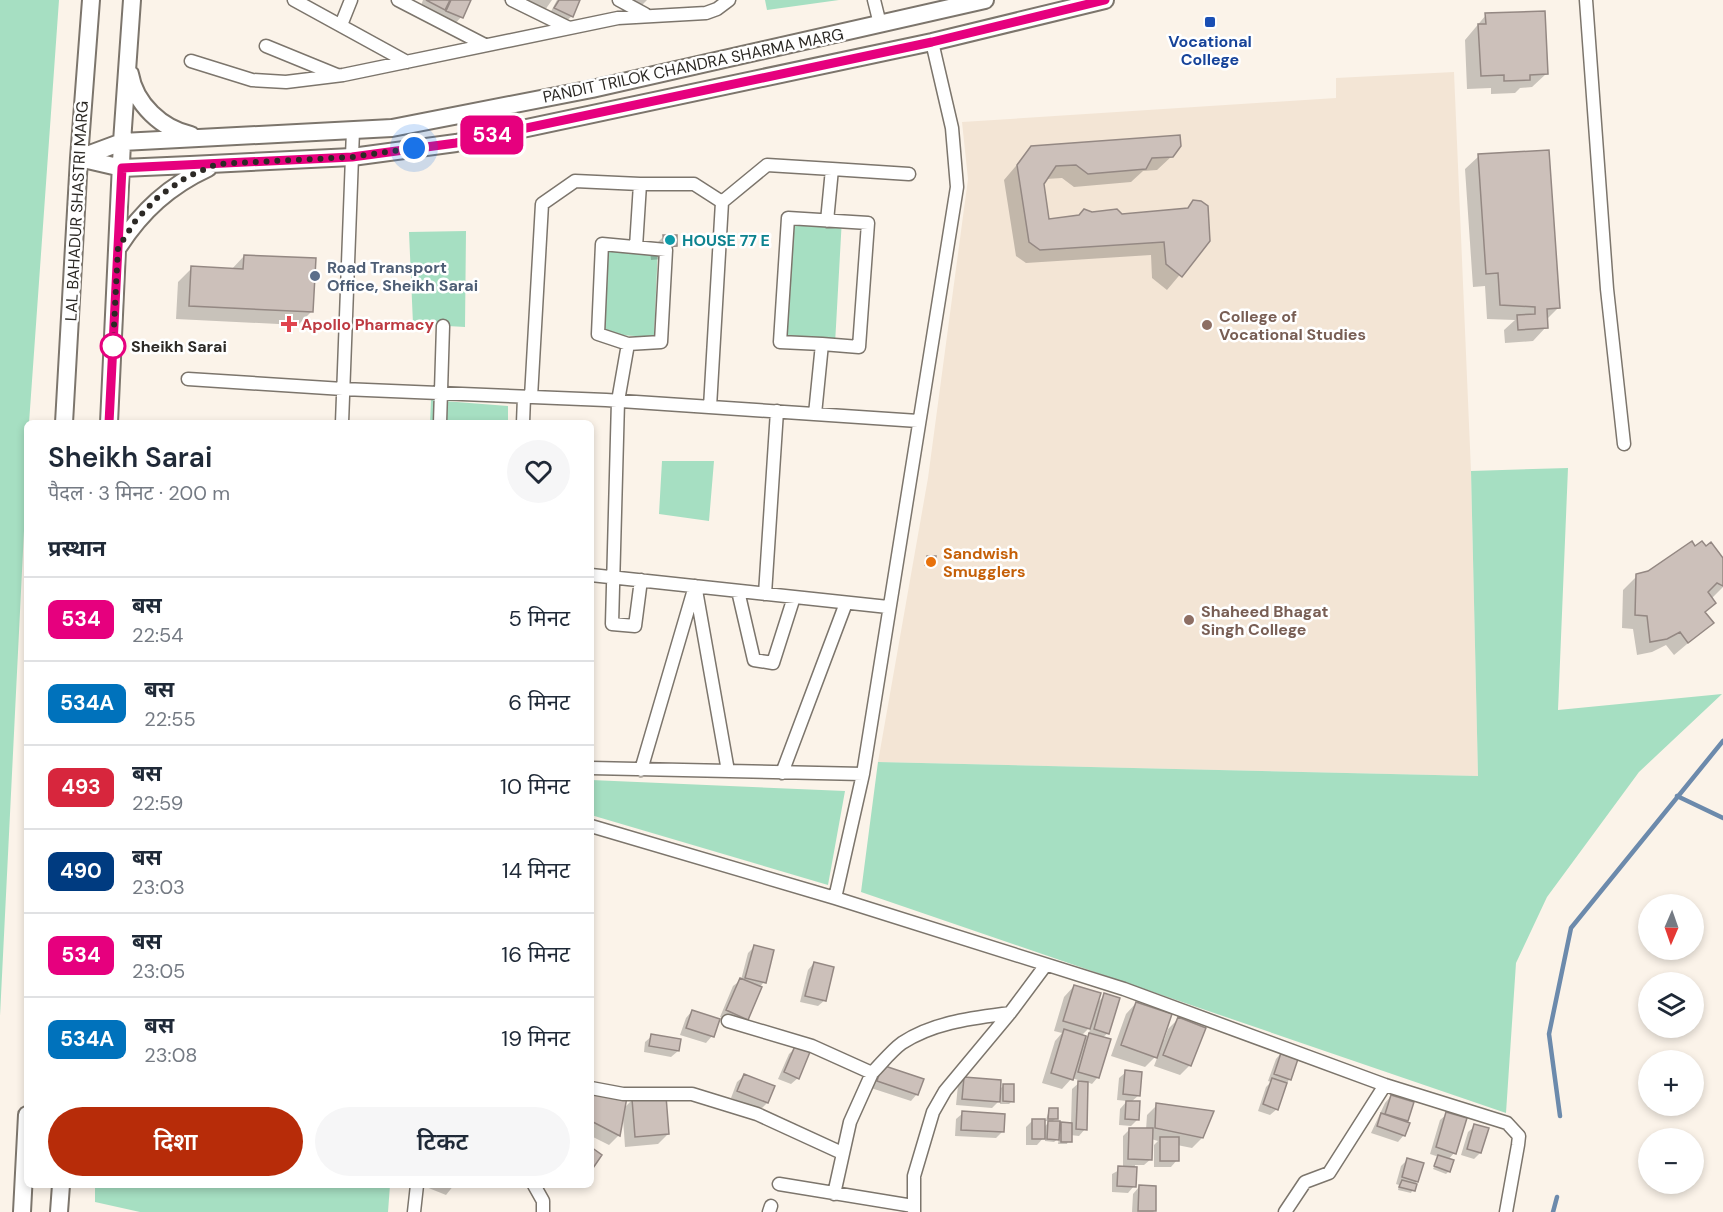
<!DOCTYPE html>
<html lang="hi">
<head>
<meta charset="utf-8">
<style>
  body { margin:0; font-family:"DM Sans","Noto Sans Devanagari",sans-serif; background:#f6f6f7; color:#1f2937; height:100vh; display:flex; flex-direction:column; font-size:22px; white-space:nowrap }
  * { box-sizing:border-box; margin:0 }
  p { font-size:20px; color:#747a83 }
  .icon { flex:none; width:33px; height:33px; fill:none; stroke:currentColor; stroke-width:2; stroke-linecap:round; stroke-linejoin:round }
  .map { position:relative; flex:1; overflow:hidden }
  .details { position:absolute; left:24px; top:420px; width:570px; height:768px; display:flex; flex-direction:column; background:#fff; border-radius:9px; box-shadow:0 3px 9px #0003 }
  .details>* { flex:none }
  .badge { padding:0 12px; border-radius:9px; font-size:21px; line-height:39px }
  .needle { width:39px; rotate:182deg }
  .buttons { position:absolute; left:1638px; top:894px; display:grid; gap:12px }
  .buttons a { display:grid; place-items:center; width:66px; height:66px; border-radius:50%; background:#fff; box-shadow:0 3px 9px #0003; font-size:30px }
  .you { position:absolute; width:30px; height:30px; margin:-15px; border:4px solid #fff; border-radius:50%; background:#1a73e8; box-shadow:0 0 0 9px #1a73e833 }
  .map>.badge { position:absolute; translate:-50% -50%; box-shadow:0 0 0 3px #fff }
  h2 { padding:0 24px; font-size:22px; line-height:54px }
  .round { display:grid; place-items:center; flex:none; width:63px; height:63px; border-radius:32px; background:#f6f6f7 }
  .overview { display:flex; align-items:center; justify-content:space-between; height:102px; padding:0 24px }
  h1 { font-size:28px; font-weight:600; line-height:45px }
  .cta { display:flex; gap:12px; margin-top:auto; padding:12px 24px }
  .cta a { flex:1; height:69px; border-radius:36px; background:#b72c09; color:#fff; font-size:24px; font-weight:600; line-height:69px; text-align:center }
  .cta a+a { background:#f6f6f7; color:#1f2937 }
  ul { padding:0; list-style:none }
  li { display:flex; align-items:center; gap:18px; height:84px; padding:0 24px; border-top:2px solid #e0e1e3 }
  li div { flex:1 }
  li b { display:block; font-size:22px }
  li em { font-style:normal }
  li .badge { min-width:66px; font-weight:700; text-align:center }
  .map>svg:first-child { display:block }
  .built { fill:#f3e5d5 }
  .green { fill:#a6dfc2 }
  .shadow { fill:#0003; fill-rule:evenodd }
  .lines { fill:none; stroke-linecap:round; stroke-linejoin:round }
  .stream { stroke:#6c8aac; stroke-width:4.5 }
  .building { fill:#ccc0ba; stroke:#948883; stroke-width:1.5 }
  .street-casing { stroke:#7c756c; stroke-width:15 }
  .secondary-casing { stroke:#7c756c; stroke-width:20 }
  .street { stroke:#fff; stroke-width:12 }
  .secondary { stroke:#fff; stroke-width:16 }
  .line-casing { stroke:#fff; stroke-width:14 }
  .line { stroke:#e6007e; stroke-width:9 }
  .walk { stroke:#2c2925; stroke-width:6; stroke-dasharray:0 10.8 }
  .transit-dot { fill:#1a4fb4; stroke:#fff; stroke-width:2 }
  .culture-dot { fill:#0f9aa8; stroke:#fff; stroke-width:2 }
  .service-dot { fill:#5c6f8a; stroke:#fff; stroke-width:2 }
  .health-dot { fill:#e0444e; stroke:#fff; stroke-width:2 }
  .education-dot { fill:#8d6e63; stroke:#fff; stroke-width:2 }
  .stop-dot { fill:#fff; stroke:#e6007e; stroke-width:3 }
  .food-dot { fill:#e8710a; stroke:#fff; stroke-width:2 }
  .labels { text-anchor:middle; stroke-width:5; stroke-linejoin:round; paint-order:stroke }
  .transit-label { font-size:16px; font-weight:bold; fill:#164399; stroke:#fff }
  .street-label { font-size:16px; fill:#2c2925; stroke:#fff }
  .culture-label { font-size:16px; font-weight:bold; fill:#0d838f; stroke:#fff; text-anchor:start }
  .service-label { font-size:16px; font-weight:bold; fill:#4e5e75; stroke:#fff; text-anchor:start }
  .education-label { font-size:16px; font-weight:bold; fill:#785e54; stroke:#fff; text-anchor:start }
  .health-label { font-size:16px; font-weight:bold; fill:#be3a42; stroke:#fff; text-anchor:start }
  .stop-label { font-size:16px; font-weight:bold; fill:#2c2925; stroke:#fff; text-anchor:start }
  .food-label { font-size:16px; font-weight:bold; fill:#c56008; stroke:#fff; text-anchor:start }
</style>
</head>
<body>
<div class="map">
<svg width="1723" height="1212" viewBox="0 0 1723 1212">
  <rect width="100%" height="100%" fill="#fbf3e9"/>
  <path class="built" d="M1454,72L1471,471L1478,776L878,762L928,478L968,179L962,122L1336,98V78Z"/>
  <path class="green" d="M0,0H59L29,423H27V470L0,1016Z
    M765,0H839L767,10Z
    M788,218H842L835,344L780,342Z
    M466,231L465,327L413,324L409,232Z
    M602,244L658,247L654,337L598,334Z
    M431,400L508,406V423H430Z
    M662,461H714L709,521L659,514Z
    M1568,468L1558,710L1722,694L1639,772L1547,897L1516,963L1506,1113L861,892L878,762L1478,776L1471,471Z
    M591,780L845,791L828,885L591,815Z
    M95,1185H390L388,1212H140L95,1202Z"/>
  <path class="shadow" d="M423,0H469L461,17L455,24L420,8Z
    M503,0H552L545,10L522,9Z
    M557,0H579L572,16L565,22L549,15Z
    M627,0H647L641,6Z
    M1486,15L1546,74L1532,87L1520,88L1515,93L1491,94V88L1467,89L1465,40Z
    M1032,147L1172,156L1157,170L1143,171L1131,182L1074,187L1062,178L1046,179L1042,183L1048,221L1092,214L1122,216L1186,210L1194,202L1209,240L1167,290L1152,278L1151,255L1026,263L1016,256L1004,180Z
    M1479,156L1558,308L1546,320V327L1533,341L1505,343L1504,330L1515,320L1487,319L1485,286L1473,287L1465,169Z
    M664,236L676,245L662,259L651,260L650,250Z
    M244,256L312,311L298,325L176,319L178,282L192,268L231,270Z
    M1695,548L1723,560V587L1711,599L1714,603L1704,613L1712,623L1674,655L1666,645L1652,652L1637,655L1633,629L1622,628L1623,590L1637,576Z
    M927,558L933,564L931,566H924Z
    M754,947L764,982L759,988L747,1019L740,1025L720,1017L733,986L741,980L748,953Z
    M814,963L825,1000L818,1006L800,1002L808,970Z
    M1074,986L1097,1003L1105,995L1108,1033L1102,1038L1098,1077L1092,1084L1087,1082L1085,1129L1079,1136L1070,1135L1067,1144H1058L1059,1138L1054,1142L1045,1141V1136L1037,1145H1026V1127L1033,1120H1046L1049,1110L1056,1118L1052,1122L1058,1128L1062,1124H1071L1072,1089L1081,1081L1072,1078L1062,1089L1042,1083L1055,1041L1062,1033L1054,1031L1064,997ZM1091,1026L1088,1036H1081ZM1043,1121H1050L1043,1128Z
    M1136,1003L1161,1039L1164,1040L1168,1029L1178,1019L1190,1065L1180,1075L1154,1066L1159,1053L1145,1067L1111,1056L1126,1014Z
    M692,1011L712,1036L706,1043L680,1035L686,1018Z
    M652,1036L678,1051L671,1057L644,1052L645,1042Z
    M795,1048L798,1078L791,1084L778,1079L789,1054Z
    M1282,1052L1298,1057L1277,1109L1270,1115L1258,1111L1266,1087L1271,1082L1268,1081L1276,1059Z
    M883,1067L917,1094L911,1101L871,1088L876,1073Z
    M1126,1072L1139,1095L1131,1102L1138,1119L1131,1126L1119,1125L1120,1109L1127,1101L1117,1100L1119,1078Z
    M744,1076L767,1103L761,1109L731,1098L737,1082Z
    M964,1078L999,1090L1004,1085L1012,1101L1009,1104H1000L1001,1099L992,1108L956,1105L958,1085Z
    M591,1094L623,1109L632,1100L668,1134L658,1144L625,1147L623,1118L619,1135L609,1145L591,1136Z
    M1391,1096L1407,1120L1404,1123V1135L1398,1142L1371,1133L1385,1103Z
    M1157,1105L1202,1138L1192,1148L1177,1145V1160L1171,1167H1154V1145L1158,1141L1151,1139V1159L1144,1165H1135L1134,1186L1128,1193L1112,1192V1174L1123,1168V1136L1129,1130H1146L1147,1115Z
    M963,1113L1002,1132L996,1138L955,1136L956,1119Z
    M1447,1114L1454,1153L1448,1160L1449,1171L1446,1174L1433,1169L1439,1157L1430,1154L1440,1120Z
    M1475,1126L1480,1153L1474,1159L1461,1155L1468,1132Z
    M1408,1159L1417,1181L1411,1193L1398,1190L1399,1185L1396,1184L1401,1166Z
    M421,1185H454L446,1195Z
    M1139,1187L1154,1211L1153,1212H1132L1133,1194Z"/>
  <g class="lines">
    <path class="stream" d="M1677,796L1723,818
      M1560,1116L1549,1034L1571,928L1723,741
      M1553,1212L1557,1197"/>
  </g>
  <path class="building" d="M426,0H450L445,10Z
    M451,0H471L463,18L446,11Z
    M559,0H580L573,17L554,8Z
    M1545,11L1548,74L1530,75V80L1504,81V75L1481,76L1478,24H1486L1485,13Z
    M1180,135L1181,146L1173,157L1152,158L1146,169L1088,174L1076,165L1056,166L1044,184L1049,219L1079,215L1084,209L1092,212L1117,209L1122,214L1188,208L1193,200L1201,201L1208,206L1210,241L1182,277L1166,264L1164,242L1040,250L1029,242L1017,165L1031,146Z
    M1549,150L1560,308L1547,309L1548,328L1518,330L1517,315L1535,314V307L1500,305L1498,273L1486,274L1478,154Z
    M663,235H677V246L664,247Z
    M244,255L316,258L313,312L189,306L191,266L243,269Z
    M1692,541L1695,546L1702,541L1706,546L1711,542L1723,558V586L1717,583L1708,592L1716,603L1705,612L1714,623L1688,643L1680,632L1667,639L1650,642L1647,616L1635,615L1636,574L1648,571Z
    M927,556H936L935,564H926Z
    M754,945L774,950L766,983L745,978Z
    M814,962L834,967L826,1001L805,996Z
    M740,978L762,987L748,1020L726,1010Z
    M1074,985L1101,993L1090,1029L1063,1021Z
    M1104,993L1120,998L1109,1034L1094,1029Z
    M1136,1002L1172,1014L1157,1058L1121,1045Z
    M692,1010L720,1019L714,1037L686,1028Z
    M1178,1017L1206,1028L1191,1066L1163,1055Z
    M1064,1029L1086,1036L1073,1080L1051,1073Z
    M1089,1033L1111,1039L1099,1078L1078,1072Z
    M651,1034L681,1039L679,1051L649,1046Z
    M795,1046L810,1052L799,1079L784,1072Z
    M1282,1050L1299,1056L1291,1080L1274,1074Z
    M882,1065L924,1079L918,1095L877,1081Z
    M1125,1070L1142,1072L1140,1096L1123,1094Z
    M744,1074L775,1086L768,1103L737,1091Z
    M964,1077L1001,1080L1000,1102L962,1099Z
    M1272,1078L1287,1083L1278,1110L1263,1104Z
    M1078,1081L1088,1082L1087,1130L1076,1129Z
    M1003,1084H1014V1102L1003,1101Z
    M591,1093L627,1097L620,1136L591,1121Z
    M1391,1095L1414,1102L1408,1121L1385,1114Z
    M666,1096L669,1134L635,1137L632,1099Z
    M1126,1101H1140L1139,1120L1125,1119Z
    M1156,1103L1214,1111L1203,1138L1155,1128Z
    M1049,1108H1058V1119H1048Z
    M962,1111L1005,1114L1004,1132L961,1130Z
    M1446,1112L1467,1118L1456,1154L1436,1147Z
    M1381,1113L1410,1123L1405,1136L1377,1126Z
    M1032,1119H1045V1139H1032Z
    M1048,1121H1060L1059,1140L1047,1139Z
    M1061,1122L1072,1123V1142H1061Z
    M1474,1124L1489,1128L1481,1153L1467,1149Z
    M1129,1128H1153L1152,1160L1128,1159Z
    M1160,1137H1179V1161H1160Z
    M591,1147L602,1155L591,1171Z
    M1438,1155L1454,1160L1450,1172L1434,1166Z
    M1407,1158L1424,1163L1418,1182L1402,1177Z
    M1118,1166L1137,1167L1136,1187L1117,1186Z
    M1402,1180L1417,1184L1415,1191L1399,1187Z
    M1139,1185L1156,1186V1211H1138Z"/>
  <g class="lines">
    <defs>
      <path id="street" d="M294,0L407,62
        M398,0L485,45
        M512,0L569,28
        M619,0L645,14
        M874,0L880,24
        M1586,0L1607,289L1624,444
        M341,25L351,0
        M266,46L337,75
        M191,61L252,80L286,82L343,75L618,18L706,13L717,9L729,0
        M832,169L909,174
        M640,184H694L722,202L710,407
        M722,202L767,165L832,169L827,221
        M628,344L598,334L602,244L666,250L661,342L628,344L618,401L612,624L635,626L641,580
        M188,379L343,389L606,400L918,421
        M531,397L542,204L575,181L640,184L636,247
        M815,414L822,344L859,347L868,223L788,218L780,342L822,344
        M342,423L353,130
        M440,423L443,326
        M523,423L524,397
        M591,575L888,607
        M696,590L728,771
        M738,591L754,660L773,663L794,597
        M765,594L777,411
        M591,768L863,774
        M641,770L695,586
        M782,773L846,603
        M591,826L835,898L1124,989L1385,1085L1507,1123L1519,1136L1518,1145L1506,1212
        M835,898L863,774L957,187L952,128L932,42
        M728,1021L812,1046L872,1073C881,1064 891,1051 902,1043C934,1022 973,1018 1010,1013
        M591,1088L623,1094H692L757,1114L842,1153
        M779,1184L913,1206
        M534,1185L543,1201V1212
        M834,1194L850,1122L872,1073
        M414,1212L417,1185
        M769,1212L771,1206
        M914,1212V1176L933,1112L945,1091L1010,1013L1045,966
        M1285,1212L1305,1182L1329,1173L1385,1085"/>
      <path id="secondary" d="M130,74C135,104 162,129 191,135
        M79,158L122,168L190,165L352,157L456,143L932,42L1105,0
        M79,158L122,142L392,128L592,89L985,0
        M119,246C142,211 169,186 208,168
        M64,423L79,158L91,0
        M109,423L122,142L132,0
        M22,1212L27,1115
        M59,1212L61,1185"/>
    </defs>
    <use href="#street" class="street-casing"/>
    <use href="#secondary" class="secondary-casing"/>
    <use href="#street" class="street"/>
    <use href="#secondary" class="secondary"/>
  </g>
  <g class="lines">
    <defs>
      <path id="line" d="M109,423L122,168L352,157L456,143L932,42L1105,0"/>
    </defs>
    <use href="#line" class="line-casing"/>
    <use href="#line" class="line"/>
    <path class="walk" d="M113,346L118,248L136,220L159,196L187,177L217,164L352,157L414,148"/>
  </g>
  <rect class="transit-dot" x="1204" y="16" width="12" height="12" rx="3"/>
  <circle class="culture-dot" cx="670" cy="240" r="6"/>
  <circle class="service-dot" cx="315" cy="276" r="6"/>
  <path class="health-dot" d="M286 315h6v6h6v6h-6v6h-6v-6h-6v-6h6z"/>
  <g class="education-dot">
    <circle cx="1207" cy="325" r="6"/>
    <circle cx="1189" cy="620" r="6"/>
  </g>
  <circle class="stop-dot" cx="113" cy="346" r="12"/>
  <circle class="food-dot" cx="931" cy="562" r="6"/>
  <g class="labels">
    <g class="transit-label">
      <text x="1210" y="47">Vocational<tspan x="1210" dy="18">College</tspan></text>
    </g>
    <g class="street-label">
      <text transform="translate(693 65) rotate(-12)" y="6">PANDIT TRILOK CHANDRA SHARMA MARG</text>
      <text transform="translate(76 211) rotate(-87)" y="6">LAL BAHADUR SHASTRI MARG</text>
    </g>
    <g class="culture-label">
      <text x="682" y="246">HOUSE 77 E</text>
    </g>
    <g class="service-label">
      <text x="327" y="273">Road Transport<tspan x="327" dy="18">Office, Sheikh Sarai</tspan></text>
    </g>
    <g class="education-label">
      <text x="1219" y="322">College of<tspan x="1219" dy="18">Vocational Studies</tspan></text>
      <text x="1201" y="617">Shaheed Bhagat<tspan x="1201" dy="18">Singh College</tspan></text>
    </g>
    <g class="health-label">
      <text x="301" y="330">Apollo Pharmacy</text>
    </g>
    <g class="stop-label">
      <text x="131" y="352">Sheikh Sarai</text>
    </g>
    <g class="food-label">
      <text x="943" y="559">Sandwish<tspan x="943" dy="18">Smugglers</tspan></text>
    </g>
  </g>
</svg>
<div class="buttons">
<a><svg class="needle" viewBox="-14 -14 28 28"><path d="M0-13l5 13h-10z" fill="#e53935"/><path d="M0 13l5-13h-10z" fill="#747a83"/></svg></a>
<a><svg class="icon" aria-label="layers" viewBox="0 0 24 24"><path d="M12 4l9 5-9 5-9-5zM3 14l9 5 9-5"/></svg></a>
<a>+</a>
<a>−</a>
</div>
<div class="you" style="left:414px;top:148px"></div>
<b class="badge" style="left:492px;top:135px;background:#e6007e;color:#fff">534</b>
<section class="details">
<div class="overview"><div><h1>Sheikh Sarai</h1><p>पैदल · 3 मिनट · 200 m</p></div><a class="round"><svg class="icon" aria-label="heart" viewBox="0 0 24 24"><path d="M12 20l-8-8c-3-5 5-10 8-4 3-6 11-1 8 4z"/></svg></a></div>
<h2>प्रस्थान</h2>
<ul>
<li><span class="badge" style="background:#e6007e;color:#fff">534</span><div><b>बस</b><p>22:54</p></div><em>5 मिनट</em></li>
<li><span class="badge" style="background:#0072bc;color:#fff">534A</span><div><b>बस</b><p>22:55</p></div><em>6 मिनट</em></li>
<li><span class="badge" style="background:#d7263d;color:#fff">493</span><div><b>बस</b><p>22:59</p></div><em>10 मिनट</em></li>
<li><span class="badge" style="background:#003b80;color:#fff">490</span><div><b>बस</b><p>23:03</p></div><em>14 मिनट</em></li>
<li><span class="badge" style="background:#e6007e;color:#fff">534</span><div><b>बस</b><p>23:05</p></div><em>16 मिनट</em></li>
<li><span class="badge" style="background:#0072bc;color:#fff">534A</span><div><b>बस</b><p>23:08</p></div><em>19 मिनट</em></li>
</ul>
<div class="cta"><a>दिशा</a><a>टिकट</a></div>
</section>
</div>
</body>
</html>
